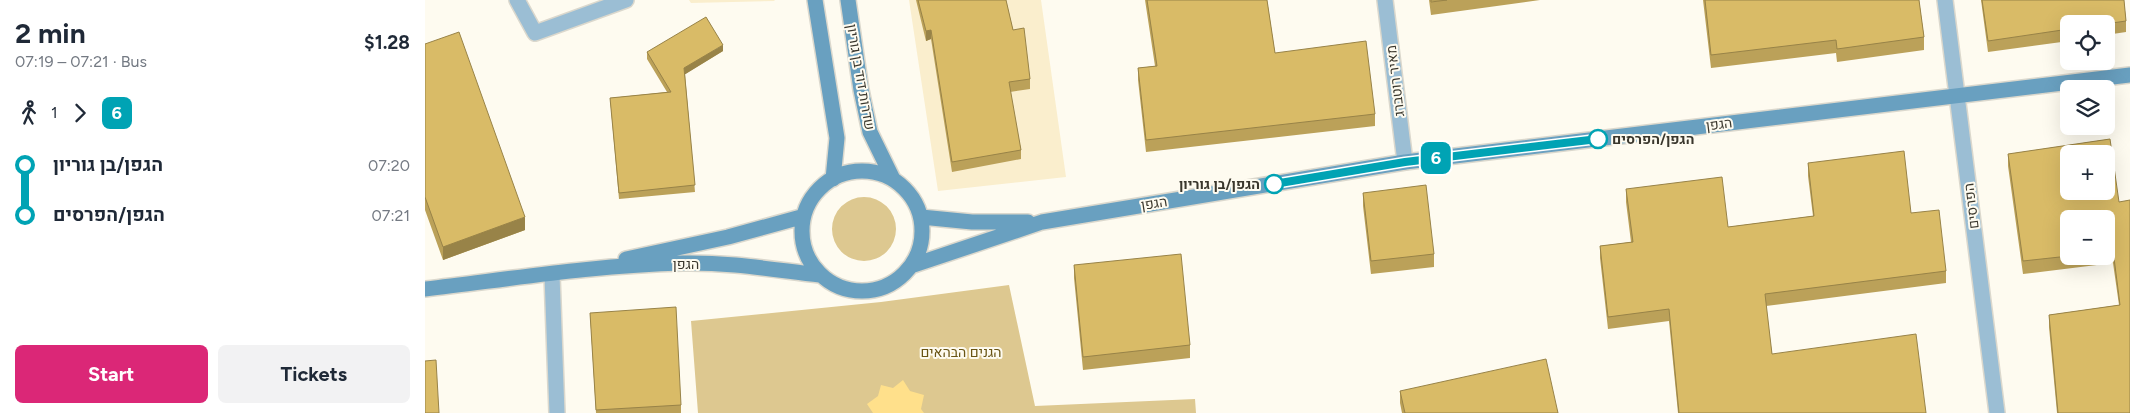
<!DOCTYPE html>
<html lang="en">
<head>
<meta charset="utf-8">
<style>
  body { margin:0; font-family:Figtree,Heebo,sans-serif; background:#f2f2f3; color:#1f2937; height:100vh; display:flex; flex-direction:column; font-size:19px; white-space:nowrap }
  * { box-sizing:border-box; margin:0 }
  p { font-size:16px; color:#747a83 }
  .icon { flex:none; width:28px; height:28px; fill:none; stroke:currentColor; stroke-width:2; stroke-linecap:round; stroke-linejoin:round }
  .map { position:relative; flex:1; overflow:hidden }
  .details { display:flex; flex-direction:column; background:#fff; width:425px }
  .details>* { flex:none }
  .badge { padding:0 10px; border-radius:8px; font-size:18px; line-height:32px }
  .controls { position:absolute; left:1635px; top:15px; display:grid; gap:10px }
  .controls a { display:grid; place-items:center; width:55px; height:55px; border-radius:8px; background:#fff; box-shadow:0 5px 20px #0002; font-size:25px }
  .map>.badge { position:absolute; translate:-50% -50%; box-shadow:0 0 0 2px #fff }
  .legs { display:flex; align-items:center; gap:8px; height:55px; padding:0 15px; font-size:16px }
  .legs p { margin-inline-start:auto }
  .overview { display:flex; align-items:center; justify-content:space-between; height:85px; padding:0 15px }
  h1 { font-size:28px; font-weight:700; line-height:38px }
  .action { display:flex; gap:10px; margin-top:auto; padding:10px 15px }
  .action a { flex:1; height:58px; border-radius:8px; background:#db2777; color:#fff; font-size:20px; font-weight:700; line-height:58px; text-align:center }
  .action a+a { background:#f2f2f3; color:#1f2937 }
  ul { padding:0 15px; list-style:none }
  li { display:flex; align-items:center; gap:18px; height:50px; font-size:19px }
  li i { display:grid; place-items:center; width:8px; height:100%; margin:0 6px; background:currentColor }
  li i::after { content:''; width:12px; height:12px; margin:-6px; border:4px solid; border-radius:50%; background:#fff }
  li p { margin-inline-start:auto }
  li:first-child i { background:linear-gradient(#0000 50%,currentColor 0) }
  li:last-child i { background:linear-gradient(currentColor 50%,#0000 0) }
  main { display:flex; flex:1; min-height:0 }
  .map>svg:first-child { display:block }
  .built { fill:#faeecd }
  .green { fill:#ddc890 }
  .water { fill:#ffe08b }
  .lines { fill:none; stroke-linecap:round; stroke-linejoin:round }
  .lane-casing { stroke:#dbd8cd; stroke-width:18 }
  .street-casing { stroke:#dbd8cd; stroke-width:18 }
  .secondary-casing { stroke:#dbd8cd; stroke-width:18 }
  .lane { stroke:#9bbed4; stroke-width:15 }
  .street { stroke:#9bbed4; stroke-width:15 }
  .secondary { stroke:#69a0c0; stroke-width:15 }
  .wall { fill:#bba159; fill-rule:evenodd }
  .shaded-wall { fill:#988348 }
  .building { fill:#d9bb67; stroke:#988348; fill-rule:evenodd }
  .line-1-casing { stroke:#fff; stroke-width:11 }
  .line-1 { stroke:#00a3b4; stroke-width:8 }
  .stop-1-dot { fill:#fff; stroke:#00a3b4; stroke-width:2.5 }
  .labels { text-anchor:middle; stroke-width:4; stroke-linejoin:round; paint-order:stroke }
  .street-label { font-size:14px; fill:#3a372d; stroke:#fefbf0 }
  .stop-label { font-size:14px; font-weight:bold; fill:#3a372d; stroke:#fefbf0; text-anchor:start }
  .park-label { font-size:14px; fill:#695413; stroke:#fefbf0 }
</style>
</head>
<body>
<main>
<section class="details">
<div class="overview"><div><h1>2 min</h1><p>07:19 – 07:21 · Bus</p></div><b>$1.28</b></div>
<div class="legs"><svg class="icon" aria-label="walk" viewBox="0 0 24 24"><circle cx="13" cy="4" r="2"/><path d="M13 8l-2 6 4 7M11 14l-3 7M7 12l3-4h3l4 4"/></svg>1<svg class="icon" aria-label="forward" viewBox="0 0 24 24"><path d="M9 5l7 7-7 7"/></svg><b class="badge" style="background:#00a3b4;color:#fff">6</b></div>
<ul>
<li><i style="color:#00a3b4"></i><b>הגפן/בן גוריון</b><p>07:20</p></li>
<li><i style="color:#00a3b4"></i><b>הגפן/הפרסים</b><p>07:21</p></li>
</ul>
<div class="action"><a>Start</a><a>Tickets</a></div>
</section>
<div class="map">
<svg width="1705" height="413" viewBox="0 0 1705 413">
  <rect width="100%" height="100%" fill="#fefbf0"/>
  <path class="built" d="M264,0H349L350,1L266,3Z
    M484,0H616L641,177L513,191Z"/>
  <path class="green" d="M407 229a32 32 0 1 1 64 0a32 32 0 1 1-64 0Z
    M584,285L610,406L770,399L771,413H273L266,321L456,302Z"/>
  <path class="water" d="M478,380L485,391L499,395L496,409L499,413H448L442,404L453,396L456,385L468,388Z"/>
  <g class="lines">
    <defs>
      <path id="lane" d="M92,0L110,33L201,0"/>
      <path id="street" d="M960,0L980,162
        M1520,0L1572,413
        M127,275L132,413"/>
      <path id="secondary" d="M390,0L412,138L408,179
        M423,0L436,90L445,132L468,179
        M377 231a60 60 0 1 1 120 0a60 60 0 1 1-120 0Z
        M496,217L547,222H603
        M201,259L303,237L376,217
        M486,266L617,222L980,162L1705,75
        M0,289C85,279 172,265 258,263C304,262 350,270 395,275"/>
    </defs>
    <use href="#lane" class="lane-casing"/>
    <use href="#street" class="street-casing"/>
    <use href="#secondary" class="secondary-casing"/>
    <use href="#lane" class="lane"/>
    <use href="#street" class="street"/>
    <use href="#secondary" class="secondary"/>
  </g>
  <path class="wall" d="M491,0H581L588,30L605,79V89L585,92L596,150V159L527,172L506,39L501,41Z
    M720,0H842L850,53L950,114V126L721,152L713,80V68L730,66Z
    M1004,0H1115L1006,15Z
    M1278,0H1494L1499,37V50L1412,62L1411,53L1286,68Z
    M1556,0H1699L1701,21V32L1681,35V24H1644V41L1563,52Z
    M0,44L100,230L18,260L0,210Z
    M298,51L260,74L270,192L194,199L185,98L242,92L222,59V52Z
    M1685,139L1705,413H1632L1624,327V315L1694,305L1688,263L1598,274L1583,166V154ZM1644,219H1681V256H1644Z
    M1383,163L1486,213L1521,271V283L1341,306L1347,354L1501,413H1253L1244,321L1183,329L1175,258V246L1206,242L1201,202V189L1303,227L1388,216L1383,176Z
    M938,193L1009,254V267L946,274L938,206Z
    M649,265L765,345V358L658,370L649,278Z
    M165,313L256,405V413H171Z
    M975,391L1133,413H977L975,403Z"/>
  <path class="shaded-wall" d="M506,30V39L501,41V31Z
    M298,45V51L259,75V68Z
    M100,217V230L18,260V247Z"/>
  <path class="building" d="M493,0H581L588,30L599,28L605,79L584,82L596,150L527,162L506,30L501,31Z
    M722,0H842L850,53L941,41L950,114L721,140L713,68L732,66Z
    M1006,0H1022L1006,2Z
    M1280,0H1494L1499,37L1412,49L1411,40L1286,55Z
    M1557,0H1699L1701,21L1680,24H1644V29L1563,41Z
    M281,17L298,45L259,68L270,185L194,193L185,98L246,92L222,52Z
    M34,32L100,217L18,247L0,197V44Z
    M1685,139L1694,202L1705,200V413H1633L1624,315L1695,305L1688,250L1681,251V219H1644V256L1598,261L1583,154ZM1644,154H1681V191H1644Z
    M1479,151L1486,213L1514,210L1521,271L1340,294L1347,354L1491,334L1501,413H1254L1244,309L1183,317L1175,246L1208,242L1201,189L1297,177L1303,227L1389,216L1383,163Z
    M1001,185L1009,254L946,261L938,193Z
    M756,254L765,345L658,357L649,265Z
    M251,307L256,405L171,410L165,313Z
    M1121,359L1133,413H980L975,391Z
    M11,360L14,413H0V361Z"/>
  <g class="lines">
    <defs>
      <path id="line-1" d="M849,184L980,162L1173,139"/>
    </defs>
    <use href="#line-1" class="line-1-casing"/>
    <use href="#line-1" class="line-1"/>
  </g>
  <g class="stop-1-dot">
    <circle cx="1173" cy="139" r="9"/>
    <circle cx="849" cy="184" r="9"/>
  </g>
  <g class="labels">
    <g class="street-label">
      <text transform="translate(436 77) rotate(80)" y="5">שדרות דוד בן גוריון</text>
      <text transform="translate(970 81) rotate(-97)" y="5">מאיר רוטברג</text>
      <text transform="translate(1294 124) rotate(-7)" y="5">הגפן</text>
      <text transform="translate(729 203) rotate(-9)" y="5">הגפן</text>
      <text transform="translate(1546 206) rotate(-97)" y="5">הפרסים</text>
      <text x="261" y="269">הגפן</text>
    </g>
    <g class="stop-label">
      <text x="1187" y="144">הגפן/הפרסים</text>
      <text x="835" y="189" text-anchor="end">הגפן/בן גוריון</text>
    </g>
    <g class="park-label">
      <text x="536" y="357">הגנים הבהאים</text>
    </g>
  </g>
</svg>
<div class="controls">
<a><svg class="icon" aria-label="locate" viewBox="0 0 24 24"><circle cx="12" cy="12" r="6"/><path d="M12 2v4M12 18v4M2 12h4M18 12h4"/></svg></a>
<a><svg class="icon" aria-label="layers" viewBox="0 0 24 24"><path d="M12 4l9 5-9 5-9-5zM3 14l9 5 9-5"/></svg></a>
<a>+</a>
<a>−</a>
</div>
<b class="badge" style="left:1011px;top:158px;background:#00a3b4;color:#fff">6</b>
</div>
</main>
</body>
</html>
